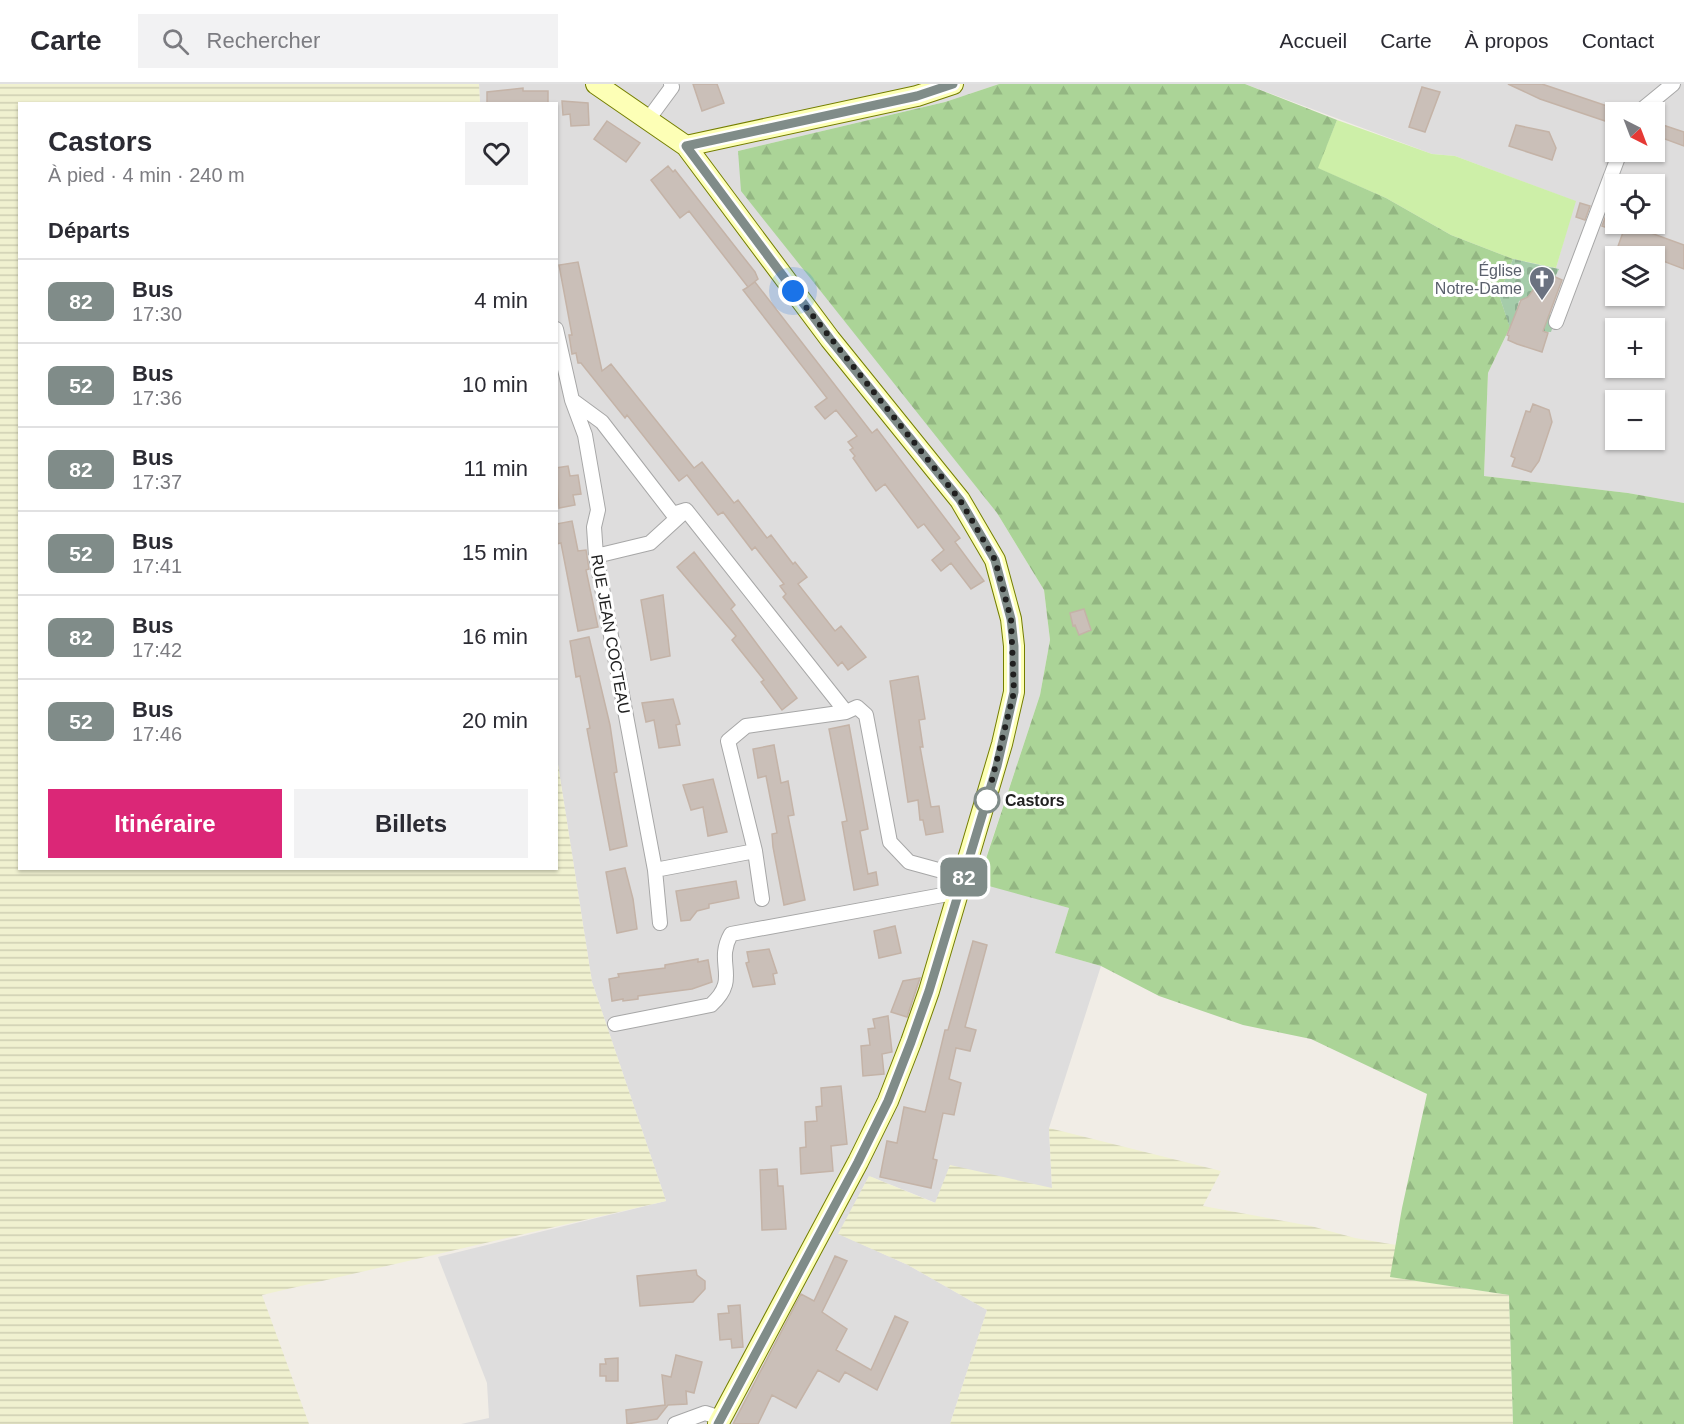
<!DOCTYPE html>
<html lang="fr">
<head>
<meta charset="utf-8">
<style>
  body { margin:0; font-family:Arial,sans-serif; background:#f2f2f3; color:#2b2b33; height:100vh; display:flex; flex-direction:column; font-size:22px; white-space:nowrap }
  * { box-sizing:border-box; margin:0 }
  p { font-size:20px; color:#7c7c81 }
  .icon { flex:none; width:33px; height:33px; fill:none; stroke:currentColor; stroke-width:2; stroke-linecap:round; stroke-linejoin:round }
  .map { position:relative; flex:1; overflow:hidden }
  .panel { position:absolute; left:18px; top:18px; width:540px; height:768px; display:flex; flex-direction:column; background:#fff; border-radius:0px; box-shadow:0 2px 4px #0004 }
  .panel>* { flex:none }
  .badge { padding:0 12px; border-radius:9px; font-size:21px; line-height:39px }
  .needle { width:39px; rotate:138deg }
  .controls { position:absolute; left:1605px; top:18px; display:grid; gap:12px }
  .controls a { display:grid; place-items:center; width:60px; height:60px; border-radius:0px; background:#fff; box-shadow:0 2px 4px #0004; font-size:30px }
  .you { position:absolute; width:30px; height:30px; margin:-15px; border:4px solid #fff; border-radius:50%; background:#1a73e8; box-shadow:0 0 0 9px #1a73e833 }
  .map>.badge { position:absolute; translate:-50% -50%; box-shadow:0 0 0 3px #fff }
  h2 { padding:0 30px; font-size:22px; line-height:54px }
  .round { display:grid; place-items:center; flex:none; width:63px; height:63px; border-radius:0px; background:#f2f2f3 }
  .head { display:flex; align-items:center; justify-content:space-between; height:102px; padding:0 30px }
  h1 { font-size:28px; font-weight:700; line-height:45px }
  .primary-button { display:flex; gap:12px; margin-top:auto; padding:12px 30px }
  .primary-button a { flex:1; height:69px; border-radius:0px; background:#db2777; color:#fff; font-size:24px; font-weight:700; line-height:69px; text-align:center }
  .primary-button a+a { background:#f2f2f3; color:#2b2b33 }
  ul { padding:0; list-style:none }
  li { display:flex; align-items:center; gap:18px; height:84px; padding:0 30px; border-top:2px solid #e1e1e2 }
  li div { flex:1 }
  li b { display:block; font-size:22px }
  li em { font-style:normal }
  li .badge { min-width:66px; font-weight:700; text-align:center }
  header { display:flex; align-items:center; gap:36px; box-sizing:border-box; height:84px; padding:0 30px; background:#fff; border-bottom:2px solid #e1e1e2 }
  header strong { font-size:28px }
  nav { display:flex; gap:33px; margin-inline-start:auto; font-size:21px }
  .search { width:420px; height:54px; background:#f2f2f3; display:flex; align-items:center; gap:15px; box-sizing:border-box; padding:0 21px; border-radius:0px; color:#7c7c81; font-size:22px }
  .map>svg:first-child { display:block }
  .residential { fill:#dedddd; fill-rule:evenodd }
  .farmland { fill:url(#farmland-rules) }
  .grass { fill:#cdefa8 }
  .forest { fill:url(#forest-firs) }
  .cemetery { fill:url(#cemetery-stones) }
  .building { fill:#cabfb8; stroke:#c4b3a7; stroke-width:1.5 }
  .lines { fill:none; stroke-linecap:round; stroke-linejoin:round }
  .street-casing { stroke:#a7a7a7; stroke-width:16 }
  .secondary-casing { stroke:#747e00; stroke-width:22 }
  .street { stroke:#fff; stroke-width:14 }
  .secondary { stroke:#fdffb6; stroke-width:20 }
  .line-casing { stroke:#fff; stroke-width:14 }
  .line { stroke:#808c89; stroke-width:9 }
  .walk { stroke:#202020; stroke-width:6; stroke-dasharray:0 10.8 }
  .stop-dot { fill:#fff; stroke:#808c89; stroke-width:3 }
  .labels { text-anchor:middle; stroke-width:6; stroke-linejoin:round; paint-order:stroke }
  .worship-label { font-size:16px; fill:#5b616d; stroke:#fff; text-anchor:end }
  .street-label { font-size:16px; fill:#202020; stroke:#fff }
  .stop-label { font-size:16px; font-weight:bold; fill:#202020; stroke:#fff; text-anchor:start }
</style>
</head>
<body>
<header>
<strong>Carte</strong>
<div class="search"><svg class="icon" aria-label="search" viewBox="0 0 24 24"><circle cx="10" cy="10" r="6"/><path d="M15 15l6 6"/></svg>Rechercher</div>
<nav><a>Accueil</a><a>Carte</a><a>À propos</a><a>Contact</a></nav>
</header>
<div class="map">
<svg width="1684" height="1340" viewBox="0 0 1684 1340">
  <defs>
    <pattern id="farmland-rules" width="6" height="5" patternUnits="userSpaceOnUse" patternTransform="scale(1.5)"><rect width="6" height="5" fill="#f0f1d0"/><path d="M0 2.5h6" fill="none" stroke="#ceceb2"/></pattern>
    <pattern id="forest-firs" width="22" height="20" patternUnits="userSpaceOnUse" patternTransform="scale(1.5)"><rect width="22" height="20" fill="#abd497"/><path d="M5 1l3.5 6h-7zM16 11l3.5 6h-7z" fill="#93b682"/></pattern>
    <pattern id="cemetery-stones" width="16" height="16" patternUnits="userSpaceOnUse" patternTransform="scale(1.5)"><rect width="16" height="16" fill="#a5ccaa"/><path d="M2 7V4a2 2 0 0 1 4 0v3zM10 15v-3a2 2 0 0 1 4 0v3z" fill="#8eaf92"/></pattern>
  </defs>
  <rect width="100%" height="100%" fill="#f1ede6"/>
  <path class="residential" d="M479,0H999L945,18L738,67L932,346L997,429L1044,506L1050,556L1040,611L978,798L1069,824L1055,869L1101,882L1049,1044L1052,1105L950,1082L936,1119L869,1092L839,1150L908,1181L987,1226L950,1340H461L489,1334L487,1299L438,1173L666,1117L592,898L557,674L556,20L480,19Z
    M1245,0H1684V419L1628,409L1484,392L1488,289L1510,243L1499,211L1513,175L1556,184L1575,117L1455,72L1432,70ZM1616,28H1654V68H1616ZM1616,100H1654V140H1616ZM1616,172H1654V212H1616ZM1616,244H1654V284H1616ZM1616,316H1654V356H1616Z"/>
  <path class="farmland" d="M0,0H479L480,20H20V784H556L557,674L592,898L666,1117L262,1211L309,1340H0Z
    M1049,1044L1221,1087L1203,1122L1311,1142L1355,1154L1396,1161L1391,1193L1509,1211L1513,1340H950L987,1226L908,1181L838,1150L869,1092L935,1119L950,1081L1052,1104Z"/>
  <path class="grass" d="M1337,36L1432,70L1455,72L1576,117L1556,184L1513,175L1451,151L1386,114L1317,84Z"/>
  <path class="forest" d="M999,0H1245L1337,36L1318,84L1386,114L1451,151L1513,175L1499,211L1510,243L1488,289L1484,392L1628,409L1684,419V1340H1513L1509,1211L1390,1193L1402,1124L1427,1010L1311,955L1243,941L1159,912L1101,882L1055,869L1069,824L978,799L1040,611L1050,556L1044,506L997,429L741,107L738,67L945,18Z"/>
  <path class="cemetery" d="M1513,175L1559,185L1555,193L1546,188L1544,195L1538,196L1533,209H1531L1533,210L1519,217L1516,229L1542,228L1556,233L1551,248L1511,247L1499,211Z"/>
  <path class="building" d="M693,0H717L724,19L702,27Z
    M1508,0H1542L1616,25L1611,39L1540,15Z
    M1422,3L1440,8L1425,48L1409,43Z
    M523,4V7H548V20H487V8Z
    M562,17L588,19L589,41L571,42L570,30L563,31Z
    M607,37L640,59L626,78L594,55Z
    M1654,38L1684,48V62L1654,51Z
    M1516,41L1549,48L1556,64L1552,76L1509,62Z
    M668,82L673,88L675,86L755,188L758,195L748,203L755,198L872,349L877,345L960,454L955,458L984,497L971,505L951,479L941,487L932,476L944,466L924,440L918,444L885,400L876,407L853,374L855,372L850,366L853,364L848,358L857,352L836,326L825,335L815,323L827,314L743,206L748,203L689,127L680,134L651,96Z
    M1616,105V147L1602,142Z
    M1580,119L1590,122L1585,136L1576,133Z
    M1626,140L1684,161V185L1634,166L1632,171L1617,165Z
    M578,178L602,287L611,280L694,384L702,378L734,419L738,416L767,454L771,451L793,480L795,478L807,493L798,500L835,547L841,542L866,573L848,586L842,578L838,582L783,513L786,510L780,502L784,500L755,463L752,466L723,428L718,431L687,391L679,397L627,331L625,334L581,279H578L576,269L572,270L569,251H572L559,181Z
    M1546,189L1562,196L1543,247L1548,249L1542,268L1517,260L1508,256L1509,252L1507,251L1521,216L1528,213Z
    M1533,320L1549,326L1552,338L1539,377L1531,388L1512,382L1515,374L1511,372L1526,327L1530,328Z
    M568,382L570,392L578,391L581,410L573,411L575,421L559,424L556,384Z
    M572,437L578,467L586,466L589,485L586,486L598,543L578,547L561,459L556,460V440Z
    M694,468L735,521L731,525L797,614L782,626L761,598L764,596L732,556L736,552L677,483Z
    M663,511L670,572L651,576L641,516Z
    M1084,525L1091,546L1079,551L1075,541L1073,542L1070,529Z
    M589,553L610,641L617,688L614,689L627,762L610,766L587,645L590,644L580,592L576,593L570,557Z
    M918,592L925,635L919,636L923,663H920L931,723L939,722L943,748L926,751L923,736H920L918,716L908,718L890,597Z
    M673,615L680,640L676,641L680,661L659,664L654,636L646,638L642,619Z
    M849,641L868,745L860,747L868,790L876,788L878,801L854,806L842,738L847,737L829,645Z
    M774,661L781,699L788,697L794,731L788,732L805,816L784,821L773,763L772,750L777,749L766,692L758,694L753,665Z
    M713,695L727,748L708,752L703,723L691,726L683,701Z
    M625,784L633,815L637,845L617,849L606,788Z
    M736,797L739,814L709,820V824L697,827L690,836L681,837L676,807Z
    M895,842L901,869L879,874L874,847Z
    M973,857L987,861L965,943L976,946L970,967L956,964L949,995L961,999L954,1031L943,1029L933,1075L937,1076L931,1104L880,1093L887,1057L897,1059L904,1023L925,1028L926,1025L945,946H948Z
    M769,865L777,889L773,890L775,900L753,903L746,879L749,878L747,868Z
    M698,875V878L708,876L712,898L692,905L638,912V915L623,917V915L612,917L609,895L619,893L618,890L665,884V881Z
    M920,894L907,933L891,928L903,897Z
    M888,932L892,968L882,970L884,990L863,992L861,962L870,961L868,945L875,944L873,935Z
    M841,1002L847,1060L831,1062L833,1087L801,1090L800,1064L806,1063L805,1038L817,1037L816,1023L822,1022L821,1004Z
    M777,1085L778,1102H783L786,1145L762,1146L760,1086Z
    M835,1172L847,1177L822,1228L847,1245L836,1266L871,1286L895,1232L908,1238L877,1306L845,1288L839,1298L818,1286L796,1324L772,1311L758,1340H733L801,1210L814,1217Z
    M696,1186L697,1191L705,1197V1205L693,1218L640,1222L637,1192Z
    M740,1221L743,1263L732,1264L731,1255L720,1256L718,1230L729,1229L728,1222Z
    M676,1271L702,1278L694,1309L686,1307L687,1320L668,1321L657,1335L627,1340L626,1326L665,1321L662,1291L671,1293Z
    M618,1274V1297H606V1292H600V1280H606L605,1275Z"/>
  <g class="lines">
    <defs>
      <path id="street" d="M1639,28L1673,0
        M647,37L672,3L671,0
        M1556,238L1620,68
        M556,245L572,316L602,338L673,430L686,426L846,628L857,623L866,631L890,758L909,778L964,793
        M572,316L585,351L598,426L594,443L596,472L655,786L660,839
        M596,472L650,459L685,427
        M655,786L755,767
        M762,815L755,767L728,657L746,642L846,628
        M615,940L711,921C741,894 714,880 731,850L959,808
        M675,1340L705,1329L721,1334"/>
      <path id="secondary" d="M596,0L686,62L830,255L960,416L995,476L1011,535L1014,562V608L1002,660L929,907L911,958L888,1017L858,1078L718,1340
        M686,62L917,12L953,0"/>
    </defs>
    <use href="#street" class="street-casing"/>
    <use href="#secondary" class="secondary-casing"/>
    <use href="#street" class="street"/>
    <use href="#secondary" class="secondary"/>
  </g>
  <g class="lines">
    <defs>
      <path id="line" d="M718,1340L858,1078L888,1017L911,958L929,907L997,682L1014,608V562L1011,535L995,476L960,416L830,255L686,62L917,12L953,0"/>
    </defs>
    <use href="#line" class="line-casing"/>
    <use href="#line" class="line"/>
    <path class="walk" d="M793,207L960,416L995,476L1011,535L1014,608L987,716"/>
  </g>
  <defs>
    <symbol id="church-pin" viewBox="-11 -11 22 30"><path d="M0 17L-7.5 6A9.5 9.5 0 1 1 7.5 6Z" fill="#6b7280" stroke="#fff"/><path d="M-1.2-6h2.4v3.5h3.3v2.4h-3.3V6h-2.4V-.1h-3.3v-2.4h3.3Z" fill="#fff"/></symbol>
  </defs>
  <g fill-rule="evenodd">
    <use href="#church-pin" x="1527" y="180" width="30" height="40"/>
  </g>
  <circle class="stop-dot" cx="987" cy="716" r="12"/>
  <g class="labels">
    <g class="worship-label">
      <text x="1522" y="192">Église<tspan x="1522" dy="18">Notre-Dame</tspan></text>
    </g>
    <g class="street-label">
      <text transform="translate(611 550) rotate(80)" y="6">RUE JEAN COCTEAU</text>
    </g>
    <g class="stop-label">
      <text x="1005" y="722">Castors</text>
    </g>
  </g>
</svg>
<div class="controls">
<a><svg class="needle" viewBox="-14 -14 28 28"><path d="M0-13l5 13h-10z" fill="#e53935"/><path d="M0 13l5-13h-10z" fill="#7c7c81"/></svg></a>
<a><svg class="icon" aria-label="locate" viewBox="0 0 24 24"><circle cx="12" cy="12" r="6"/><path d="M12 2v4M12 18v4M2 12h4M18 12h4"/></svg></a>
<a><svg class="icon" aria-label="layers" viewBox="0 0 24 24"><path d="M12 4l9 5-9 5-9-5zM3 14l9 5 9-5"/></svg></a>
<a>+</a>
<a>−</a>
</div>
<div class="you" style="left:793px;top:207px"></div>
<b class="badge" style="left:964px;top:793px;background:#808c89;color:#fff">82</b>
<section class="panel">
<div class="head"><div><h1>Castors</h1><p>À pied · 4 min · 240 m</p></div><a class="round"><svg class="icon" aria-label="heart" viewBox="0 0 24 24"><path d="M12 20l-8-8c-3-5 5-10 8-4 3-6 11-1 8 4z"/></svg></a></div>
<h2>Départs</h2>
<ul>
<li><span class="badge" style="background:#808c89;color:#fff">82</span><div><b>Bus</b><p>17:30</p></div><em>4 min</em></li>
<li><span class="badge" style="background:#808c89;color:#fff">52</span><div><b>Bus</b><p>17:36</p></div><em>10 min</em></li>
<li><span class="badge" style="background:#808c89;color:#fff">82</span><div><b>Bus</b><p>17:37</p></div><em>11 min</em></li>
<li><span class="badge" style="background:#808c89;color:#fff">52</span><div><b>Bus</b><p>17:41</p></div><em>15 min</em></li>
<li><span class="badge" style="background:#808c89;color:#fff">82</span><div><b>Bus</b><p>17:42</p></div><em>16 min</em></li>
<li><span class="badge" style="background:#808c89;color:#fff">52</span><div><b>Bus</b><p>17:46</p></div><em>20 min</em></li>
</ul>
<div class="primary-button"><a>Itinéraire</a><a>Billets</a></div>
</section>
</div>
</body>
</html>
